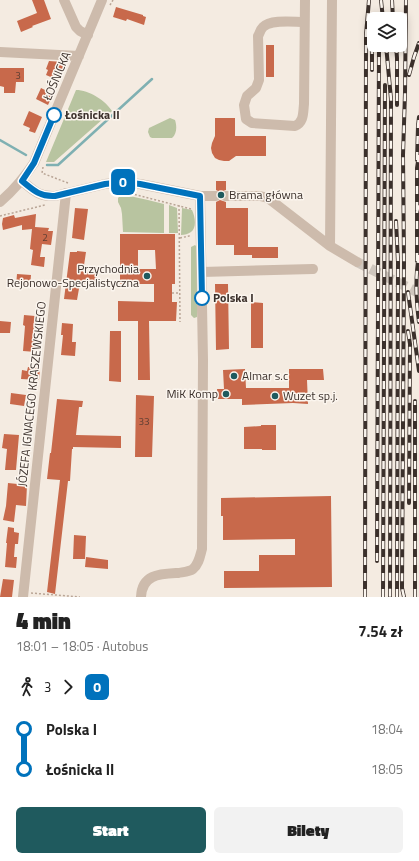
<!DOCTYPE html>
<html lang="pl">
<head>
<meta charset="utf-8">
<style>
  body { margin:0; font-family:"Titillium Web",sans-serif; background:#f2f2f2; color:#222; height:100vh; display:flex; flex-direction:column; font-size:15px; white-space:nowrap }
  * { box-sizing:border-box; margin:0 }
  p { font-size:13px; color:#767676 }
  .icon { flex:none; width:22px; height:22px; fill:none; stroke:currentColor; stroke-width:2; stroke-linecap:round; stroke-linejoin:round }
  .map { position:relative; height:597px; overflow:hidden }
  .details { display:flex; flex-direction:column; background:#fff; flex:1 }
  .details>* { flex:none }
  .badge { padding:0 8px; border-radius:6px; font-size:14px; line-height:26px }
  .tools { position:absolute; left:367px; top:12px; display:grid; gap:8px }
  .tools a { display:grid; place-items:center; width:40px; height:40px; border-radius:6px; background:#fff; box-shadow:0 2px 10px #0003; font-size:20px }
  .map>.badge { position:absolute; translate:-50% -50%; box-shadow:0 0 0 2px #fff }
  .legs { display:flex; align-items:center; gap:6px; height:44px; padding:0 16px; font-size:13px }
  .legs p { margin-inline-start:auto }
  .headline { display:flex; align-items:center; justify-content:space-between; height:68px; padding:0 16px }
  h1 { font-size:22px; font-weight:800; line-height:30px }
  .primary-button { display:flex; gap:8px; margin-top:auto; padding:8px 16px }
  .primary-button a { flex:1; height:46px; border-radius:6px; background:#1f5a5e; color:#fff; font-size:16px; font-weight:800; line-height:46px; text-align:center }
  .primary-button a+a { background:#f2f2f2; color:#222 }
  ul { padding:0 16px; list-style:none }
  li { display:flex; align-items:center; gap:14px; height:40px; font-size:15px }
  li i { display:grid; place-items:center; width:6px; height:100%; margin:0 5px; background:currentColor }
  li i::after { content:''; width:10px; height:10px; margin:-5px; border:3px solid; border-radius:50%; background:#fff }
  li p { margin-inline-start:auto }
  li:first-child i { background:linear-gradient(#0000 50%,currentColor 0) }
  li:last-child i { background:linear-gradient(currentColor 50%,#0000 0) }
  .map>svg:first-child { display:block }
  .green { fill:#b8c4a0 }
  .lines { fill:none; stroke-linecap:round; stroke-linejoin:round }
  .stream { stroke:#7fb0b2; stroke-width:2.5 }
  .building { fill:#c8694b; fill-rule:evenodd }
  .minor-tunnel { stroke:#cfc6bd; stroke-width:10; stroke-dasharray:10 5; stroke-linecap:butt }
  .path { stroke:#b9a596; stroke-width:1.5; stroke-dasharray:2 2; stroke-linecap:butt }
  .minor { stroke:#cdbbac; stroke-width:10 }
  .rail-casing { stroke:#3b302b; stroke-width:4 }
  .rail { stroke:#fbf5ee; stroke-width:2.5; stroke-dasharray:8; stroke-linecap:butt }
  .line-1-casing { stroke:#fff; stroke-width:9 }
  .line-1 { stroke:#0072bc; stroke-width:6 }
  .stop-1-dot { fill:#fff; stroke:#0072bc; stroke-width:2 }
  .poi-dot { fill:#1f5a5e; stroke:#fbf5ee; stroke-width:1.5 }
  .labels { text-anchor:middle; stroke-width:3; stroke-linejoin:round; paint-order:stroke }
  .number-label { font-size:10px; fill:#5e3e33 }
  .street-label { font-size:12px; fill:#3b302b; stroke:#fbf5ee }
  .stop-label { font-size:12px; font-weight:bold; fill:#3b302b; stroke:#fbf5ee; text-anchor:start }
  .poi-label { font-size:12px; fill:#3b302b; stroke:#fbf5ee; text-anchor:start }
</style>
</head>
<body>
<div class="map">
<svg width="419" height="597" viewBox="0 0 419 597">
  <rect width="100%" height="100%" fill="#f4ebe1"/>
  <path class="green" d="M76,90C89,90 105,100 112,111L54,162H46Z
    M170,118L175,120C177,126 177,134 172,138H152L150,137L148,132L149,128Z
    M125,195L148,200L164,204V233L123,232L122,214L121,208L118,202V198L120,196Z
    M169,205L177,208L178,233H169Z
    M182,208L192,210C195,216 197,228 191,232C188,234 185,235 181,235Z
    M195,245L197,247L198,308L197,317L194,318L191,315V247Z"/>
  <g class="lines">
    <path class="stream" d="M0,140L26,155
      M47,165H58L152,79"/>
  </g>
  <path class="building" d="M32,0H44L51,19L32,26L33,27L21,32L17,21L37,13Z
    M116,7L143,15V16L146,17L144,25L127,19L126,21L113,17Z
    M266,45H274V77H266Z
    M49,61L63,62L65,65L61,75L55,73L53,78L46,75L48,70L46,69Z
    M0,68H24V82H16L15,93H4V87L0,86Z
    M41,88L53,94L48,105L36,99Z
    M29,111L42,117L35,133L29,131L30,128L23,125Z
    M215,118H235V136H266V156H236L229,161H224L219,160L215,158L212,153L211,148L212,143L215,136Z
    M216,181H226V190L220,192L216,190Z
    M220,200L226,202V208H248V247H278V258H252V255H234V245H216V202Z
    M75,208L88,209L84,240L72,238Z
    M36,214L35,227L49,228L48,231H53L51,245L42,244L40,257H45L44,267L31,265L33,250L30,249L32,229L22,230V225L3,230L2,224L3,218L14,215L15,218Z
    M120,234H175V284H172V302H177L176,321H149L150,380H138V321H118V301L154,302V284H120ZM138,250H155L156,269H138Z
    M77,251L86,252L83,272L97,273L96,284L80,283L77,300L64,299L70,252H77Z
    M17,274L31,275L30,287L16,286Z
    M215,284H228L229,349L216,350Z
    M251,302L263,303V348H251Z
    M24,315L35,316L33,335L38,336L36,352L23,351L25,326L23,325Z
    M0,321L11,322L10,333H0Z
    M62,323L73,324L72,342H76L75,356L61,355L63,335H61Z
    M110,331H121V382L109,381Z
    M28,367L40,368L39,380L21,379L22,370L27,371Z
    M245,369L246,388H289V369H323L324,380H307L308,404L293,403L242,405V399H218L217,389H224L223,370Z
    M11,393L26,395L24,406L10,404Z
    M136,395L154,396L152,457H135Z
    M57,399L83,401L82,407H79L76,435L121,436V448L73,447V449H72L70,481H68L55,594L47,592L60,480L47,479L50,453H51Z
    M261,425H276V450H262V449H244V427L261,426Z
    M4,434L19,435L16,470H5L7,449L2,448Z
    M8,483L27,485L26,506L16,505L14,522L3,520L6,506Z
    M331,496L332,587L224,588V571H259V555H295V539L223,540V516H221V498Z
    M8,527L14,528V532L19,533L18,544H15L14,557H17L16,568L5,567L7,543H6Z
    M74,535L86,536L85,559H73Z
    M86,557L108,560V569L85,567Z
    M3,579L14,580L12,597H0Z"/>
  <g class="lines">
    <path class="minor-tunnel" d="M357,262L419,293"/>
    <path class="path" d="M110,5L113,0
      M43,167L42,173L68,183
      M119,192L133,194L191,209
      M179,205L180,322
      M0,216L45,205
      M180,238L189,236L191,234
      M172,293H180
      M31,593L80,597"/>
    <path class="minor" d="M64,0L76,27L80,31L88,35
      M304,22C293,22 271,19 263,27C260,30 260,33 258,36L259,80L256,88L247,96L244,105L246,119L252,123L295,126C304,122 303,113 304,104L305,0
      M0,52L79,56
      M22,181C33,190 39,197 55,196L105,184L123,182L140,184L200,196H216
      M225,196H260L268,198L330,246L357,262
      M0,202C14,190 24,178 34,163L102,0
      M330,246L332,0
      M202,272L313,269
      M23,597L66,193
      M141,597C142,574 160,574 178,573C183,572 189,572 193,569C199,564 200,556 202,549L203,360L200,196"/>
    <defs>
      <path id="rail" d="M381,0L383,19
        M392,0L393,19
        M386,45L391,99L390,597
        M396,45L397,58V105
        M372,70V22
        M409,75L414,57L419,43
        M417,160L418,126L419,117
        M417,210V168L419,155
        M396,221L398,262L397,597
        M419,255C415,277 416,299 419,322
        M417,261V212L419,204
        M408,292L419,371
        M408,331L410,344L409,503
        M377,561L379,45
        M365,597L366,35L369,0
        M383,597L385,85
        M404,597L402,588L404,262L403,155L405,93L406,0
        M415,597V401"/>
    </defs>
    <use href="#rail" class="rail-casing"/>
    <use href="#rail" class="rail"/>
  </g>
  <g class="lines">
    <defs>
      <path id="line-1" d="M54,115L34,163L22,181C33,190 40,197 55,196L105,184L123,182L140,184L200,196L202,298"/>
    </defs>
    <use href="#line-1" class="line-1-casing"/>
    <use href="#line-1" class="line-1"/>
  </g>
  <g class="stop-1-dot">
    <circle cx="54" cy="115" r="7"/>
    <circle cx="202" cy="298" r="7"/>
  </g>
  <g class="poi-dot">
    <circle cx="221" cy="195" r="4"/>
    <circle cx="147" cy="276" r="4"/>
    <circle cx="234" cy="376" r="4"/>
    <circle cx="226" cy="394" r="4"/>
    <circle cx="275" cy="396" r="4"/>
  </g>
  <g class="labels">
    <g class="number-label">
      <text x="18" y="79">3</text>
      <text x="45" y="241">2</text>
      <text x="144" y="425">33</text>
    </g>
    <g class="street-label">
      <text transform="translate(57 76) rotate(-67)" y="4">ŁOŚNICKA</text>
      <text transform="translate(32 394) rotate(-84)" y="4">JÓZEFA IGNACEGO KRASZEWSKIEGO</text>
    </g>
    <g class="stop-label">
      <text x="65" y="119">Łośnicka II</text>
      <text x="213" y="302">Polska I</text>
    </g>
    <g class="poi-label">
      <text x="229" y="199">Brama główna</text>
      <text x="139" y="273" text-anchor="end">Przychodnia<tspan x="139" dy="14">Rejonowo-Specjalistyczna</tspan></text>
      <text x="242" y="380">Almar s.c</text>
      <text x="218" y="398" text-anchor="end">MiK Komp</text>
      <text x="283" y="400">Wuzet sp.j.</text>
    </g>
  </g>
</svg>
<div class="tools">
<a><svg class="icon" aria-label="layers" viewBox="0 0 24 24"><path d="M12 4l9 5-9 5-9-5zM3 14l9 5 9-5"/></svg></a>
</div>
<b class="badge" style="left:123px;top:182px;background:#0072bc;color:#fff">0</b>
</div>
<section class="details">
<div class="headline"><div><h1>4 min</h1><p>18:01 – 18:05 · Autobus</p></div><b>7.54 zł</b></div>
<div class="legs"><svg class="icon" aria-label="walk" viewBox="0 0 24 24"><circle cx="13" cy="4" r="2"/><path d="M13 8l-2 6 4 7M11 14l-3 7M7 12l3-4h3l4 4"/></svg>3<svg class="icon" aria-label="forward" viewBox="0 0 24 24"><path d="M9 5l7 7-7 7"/></svg><b class="badge" style="background:#0072bc;color:#fff">0</b></div>
<ul>
<li><i style="color:#0072bc"></i><b>Polska I</b><p>18:04</p></li>
<li><i style="color:#0072bc"></i><b>Łośnicka II</b><p>18:05</p></li>
</ul>
<div class="primary-button"><a>Start</a><a>Bilety</a></div>
</section>
</body>
</html>
